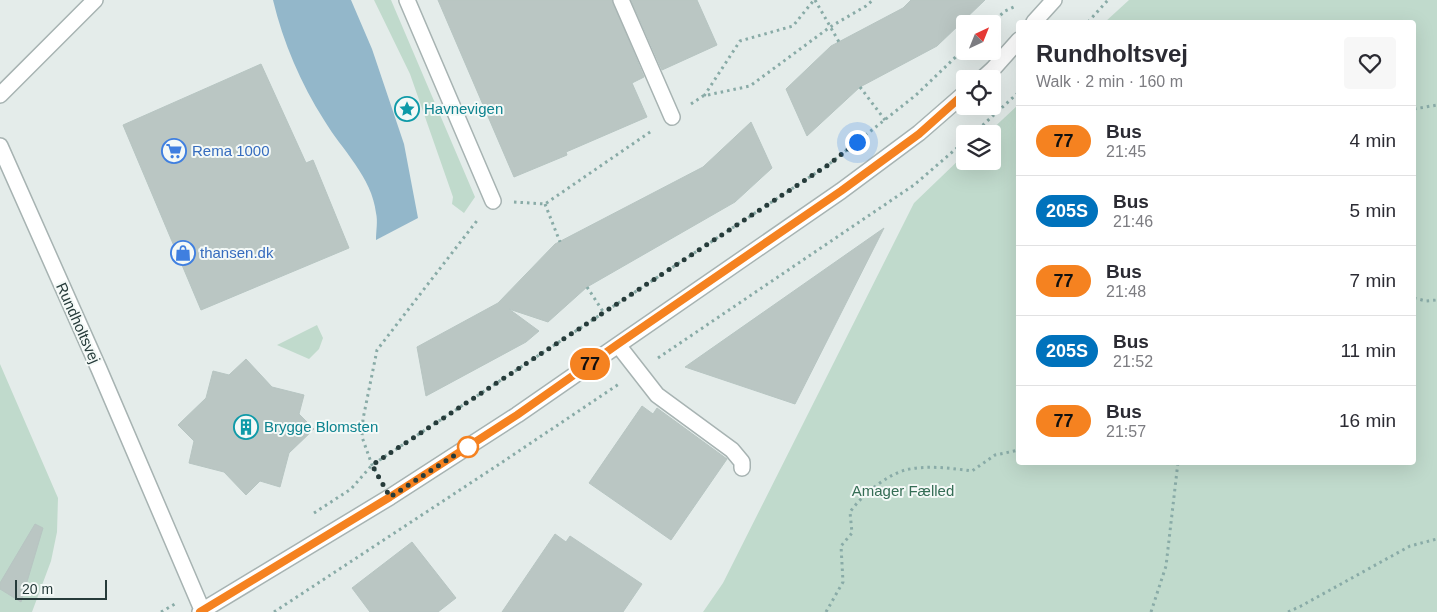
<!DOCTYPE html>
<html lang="en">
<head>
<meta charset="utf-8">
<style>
  body { margin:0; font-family:Arial,sans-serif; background:#f7f7f7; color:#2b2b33; height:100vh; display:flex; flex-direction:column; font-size:19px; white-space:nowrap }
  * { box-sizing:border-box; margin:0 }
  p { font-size:16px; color:#7c7c81 }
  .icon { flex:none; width:28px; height:28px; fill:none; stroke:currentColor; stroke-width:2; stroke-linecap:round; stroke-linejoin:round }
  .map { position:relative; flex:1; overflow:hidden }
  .drawer { position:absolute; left:1016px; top:20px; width:400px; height:445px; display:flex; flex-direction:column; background:#fff; border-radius:5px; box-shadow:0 5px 20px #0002 }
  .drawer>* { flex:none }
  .badge { padding:0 10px; border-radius:16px; font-size:18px; line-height:32px }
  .needle { width:32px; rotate:43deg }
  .fabs { position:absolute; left:956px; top:15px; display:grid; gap:10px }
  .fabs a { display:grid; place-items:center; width:45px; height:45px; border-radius:5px; background:#fff; box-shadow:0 5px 20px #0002; font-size:25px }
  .scale { position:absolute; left:15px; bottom:12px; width:92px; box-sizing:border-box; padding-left:5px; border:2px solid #263b3a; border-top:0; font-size:14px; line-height:18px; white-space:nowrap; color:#263b3a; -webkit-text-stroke:4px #f4f9f7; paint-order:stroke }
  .you { position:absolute; width:25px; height:25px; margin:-12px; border:4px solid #fff; border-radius:50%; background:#1a73e8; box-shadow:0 0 0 8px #1a73e833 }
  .map>.badge { position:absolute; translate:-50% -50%; box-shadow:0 0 0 2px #fff }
  .round { display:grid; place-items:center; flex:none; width:52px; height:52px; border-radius:5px; background:#f7f7f7 }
  .summary { display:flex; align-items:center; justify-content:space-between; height:85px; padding:0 20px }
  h1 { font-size:24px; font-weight:800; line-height:38px }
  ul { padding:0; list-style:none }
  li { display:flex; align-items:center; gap:15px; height:70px; padding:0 20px; border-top:1px solid #e1e1e2 }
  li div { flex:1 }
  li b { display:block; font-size:19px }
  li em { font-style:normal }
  li .badge { min-width:55px; font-weight:700; text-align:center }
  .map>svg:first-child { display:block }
  .green { fill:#c0dacc }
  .water { fill:#93b7ca }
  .building { fill:#bac6c3; stroke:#b7c5c2 }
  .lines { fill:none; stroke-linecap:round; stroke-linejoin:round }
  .minor-casing { stroke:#a7b3b2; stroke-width:18 }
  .path { stroke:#89aba7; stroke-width:3; stroke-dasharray:2.5 4; stroke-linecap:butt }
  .minor { stroke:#fff; stroke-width:15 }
  .line-casing { stroke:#fff; stroke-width:11 }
  .line { stroke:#f58220; stroke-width:8 }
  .walk { stroke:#263b3a; stroke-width:5; stroke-dasharray:0 9 }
  .stop-dot { fill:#fff; stroke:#f58220; stroke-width:2.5 }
  .labels { text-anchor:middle; stroke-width:4; stroke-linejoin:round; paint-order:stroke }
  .culture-label { font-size:15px; fill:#0d838f; stroke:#f4f9f7; text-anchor:start }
  .shop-label { font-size:15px; fill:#366cbe; stroke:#f4f9f7; text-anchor:start }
  .street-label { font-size:15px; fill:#263b3a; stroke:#f4f9f7 }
  .park-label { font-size:15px; fill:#356d55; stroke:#f4f9f7 }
</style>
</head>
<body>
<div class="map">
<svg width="1437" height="612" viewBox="0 0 1437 612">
  <rect width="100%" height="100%" fill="#e4ecea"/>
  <path class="green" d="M374,0H391L475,197L464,213L452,204L453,197L410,74Z
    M1129,0H1437V612H703L723,583L914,203L965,154V161H992V134H987L1019,104V462H1414V22H1105Z
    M317,325L323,338L319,349L309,359L277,345Z
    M0,364L58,498L57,532L51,561L32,612H0Z"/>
  <path class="water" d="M273,0H351L372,49L404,144L418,218L376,240C376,231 378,221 376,213C372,177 342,150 324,120C301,84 283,42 273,0Z"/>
  <path class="building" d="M438,0H612L644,77L632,83L647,117L566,152L567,155L514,177Z
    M631,0H697L717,45L662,70Z
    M911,0H985L937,46L860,87L807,136L786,89L831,46L903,8Z
    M261,64L306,163L313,160L349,248L201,310L123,125Z
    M751,122L772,168L735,202L587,287L548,322L509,309L539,331L526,342L426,396L417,347L498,303L555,244L703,167Z
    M884,228L795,404L685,367Z
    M246,359L272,387L304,395L299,414L314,429L289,453L280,487L260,481L246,495L224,472L189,463L194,441L178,425L206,398L213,371L229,375Z
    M642,406L653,414L657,408L727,459L671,540L589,483Z
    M35,524L43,528L21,602L0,589V583Z
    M555,534L566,542L570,536L642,584L623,612H502Z
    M412,542L456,598L438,612H370L352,588Z"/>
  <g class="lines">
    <defs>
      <path id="minor" d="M407,0L493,201
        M621,0L672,117
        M1034,22L1054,0
        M982,79L993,69L1019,40
        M0,95L95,0
        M0,146L99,369L203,612
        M618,345L657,395L732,450L742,462V468
        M200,612L390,497L517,415L618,345L841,191L919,133L965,93"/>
    </defs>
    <use href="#minor" class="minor-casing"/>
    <path class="path" d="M815,0L839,42
      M1088,22L1108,0
      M991,24L1005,11L1016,6
      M860,87L885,120
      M704,96L740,41L793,26L814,0
      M691,104L703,96L750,86L830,27L866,6L873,0
      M1414,109L1437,105
      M973,134L1019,92
      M514,202L545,204L653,130
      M545,204L560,242
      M587,287L604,313
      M1414,298L1426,301L1437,300
      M658,358L914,185L965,141
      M379,477L372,465L362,437L363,419L377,350L479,218
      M314,513L351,489L372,465L828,165L916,95L965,48
      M161,612L175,604
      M274,612L498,465L619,384
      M826,612L843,582L841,546L852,533L850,512C862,495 885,476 905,470C926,465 951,468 972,471L995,455L1019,450
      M1151,612L1166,566L1178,462
      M1288,612L1301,606L1410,546L1437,539"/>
    <use href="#minor" class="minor"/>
  </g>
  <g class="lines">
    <defs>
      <path id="line" d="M200,612L390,497L517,415L618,344L841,191L919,134L965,93"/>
    </defs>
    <use href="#line" class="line-casing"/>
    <use href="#line" class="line"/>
    <path class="walk" d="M468,447L472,444L390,497L372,465L828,165L857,142"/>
  </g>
  <defs>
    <symbol id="sight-ring" viewBox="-11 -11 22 22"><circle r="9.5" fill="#f4f9f7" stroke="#0f9aa8" stroke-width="1.5"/><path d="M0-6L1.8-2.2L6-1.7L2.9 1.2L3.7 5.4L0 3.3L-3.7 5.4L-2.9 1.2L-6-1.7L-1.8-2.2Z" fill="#0f9aa8"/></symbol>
    <symbol id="supermarket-ring" viewBox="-11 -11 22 22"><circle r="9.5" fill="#f4f9f7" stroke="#3f7fe0" stroke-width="1.5"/><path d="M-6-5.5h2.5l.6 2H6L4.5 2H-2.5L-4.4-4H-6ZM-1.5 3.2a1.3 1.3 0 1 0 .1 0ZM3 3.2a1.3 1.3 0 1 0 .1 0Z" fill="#3f7fe0"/></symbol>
    <symbol id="shop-ring" viewBox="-11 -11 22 22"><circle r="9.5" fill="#f4f9f7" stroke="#3f7fe0" stroke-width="1.5"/><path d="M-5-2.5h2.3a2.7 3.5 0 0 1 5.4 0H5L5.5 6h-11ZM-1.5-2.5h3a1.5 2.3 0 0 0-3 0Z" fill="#3f7fe0"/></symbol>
    <symbol id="building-ring" viewBox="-11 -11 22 22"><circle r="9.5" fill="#f4f9f7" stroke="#0f9aa8" stroke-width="1.5"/><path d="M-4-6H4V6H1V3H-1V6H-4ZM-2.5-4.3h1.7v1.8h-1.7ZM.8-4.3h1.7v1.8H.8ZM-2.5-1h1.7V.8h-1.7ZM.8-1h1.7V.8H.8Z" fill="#0f9aa8"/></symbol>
  </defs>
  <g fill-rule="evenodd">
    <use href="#sight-ring" x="393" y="95" width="28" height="28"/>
    <use href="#supermarket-ring" x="160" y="137" width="28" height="28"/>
    <use href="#shop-ring" x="169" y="239" width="28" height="28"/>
    <use href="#building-ring" x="232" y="413" width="28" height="28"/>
  </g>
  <circle class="stop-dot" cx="468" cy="447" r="10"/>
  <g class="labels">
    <g class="culture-label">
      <text x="424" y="114">Havnevigen</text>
      <text x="264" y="432">Brygge Blomsten</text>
    </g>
    <g class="shop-label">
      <text x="192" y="156">Rema 1000</text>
      <text x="200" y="258">thansen.dk</text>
    </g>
    <g class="street-label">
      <text transform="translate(78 323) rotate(66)" y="5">Rundholtsvej</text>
    </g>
    <g class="park-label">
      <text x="903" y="496">Amager Fælled</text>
    </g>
  </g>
</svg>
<div class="fabs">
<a><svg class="needle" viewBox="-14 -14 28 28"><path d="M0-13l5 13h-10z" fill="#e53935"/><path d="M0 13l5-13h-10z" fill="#7c7c81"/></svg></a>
<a><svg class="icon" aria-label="locate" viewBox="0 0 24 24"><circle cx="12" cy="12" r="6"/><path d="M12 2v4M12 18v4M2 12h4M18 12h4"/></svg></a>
<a><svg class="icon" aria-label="layers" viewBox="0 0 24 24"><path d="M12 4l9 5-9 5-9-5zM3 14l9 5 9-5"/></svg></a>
</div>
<div class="scale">20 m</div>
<div class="you" style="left:857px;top:142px"></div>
<b class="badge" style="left:590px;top:364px;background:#f58220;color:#111">77</b>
<section class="drawer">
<div class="summary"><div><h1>Rundholtsvej</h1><p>Walk · 2 min · 160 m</p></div><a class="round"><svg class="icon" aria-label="heart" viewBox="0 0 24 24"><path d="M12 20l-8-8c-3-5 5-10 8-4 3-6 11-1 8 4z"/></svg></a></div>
<ul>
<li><span class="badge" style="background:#f58220;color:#111">77</span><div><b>Bus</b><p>21:45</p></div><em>4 min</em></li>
<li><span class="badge" style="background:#0072bc;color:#fff">205S</span><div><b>Bus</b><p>21:46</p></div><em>5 min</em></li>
<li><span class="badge" style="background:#f58220;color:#111">77</span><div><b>Bus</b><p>21:48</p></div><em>7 min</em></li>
<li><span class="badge" style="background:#0072bc;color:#fff">205S</span><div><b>Bus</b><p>21:52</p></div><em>11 min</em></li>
<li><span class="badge" style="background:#f58220;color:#111">77</span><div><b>Bus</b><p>21:57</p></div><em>16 min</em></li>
</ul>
</section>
</div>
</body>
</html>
